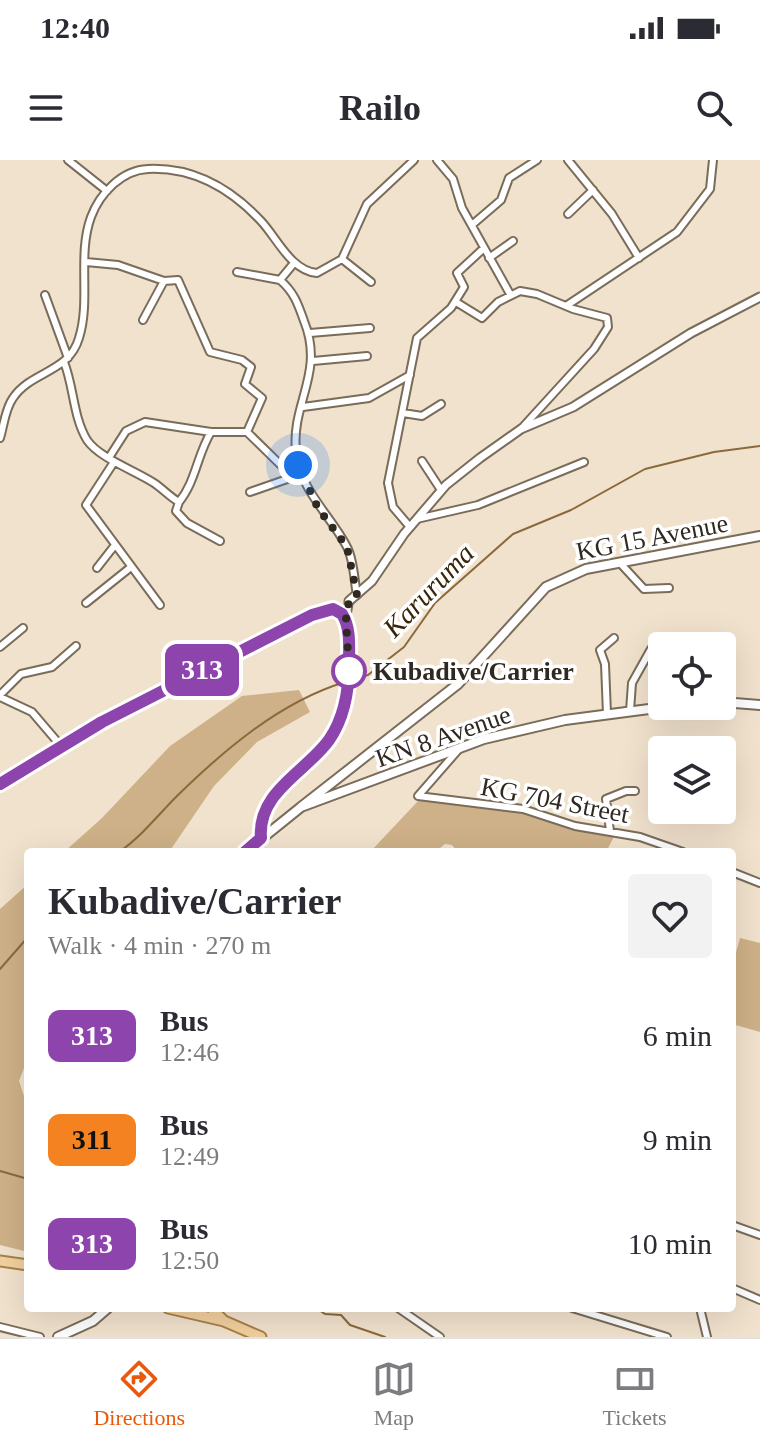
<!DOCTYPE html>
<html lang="en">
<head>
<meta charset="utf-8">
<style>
  body { margin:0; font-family:Georgia,serif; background:#f2f2f3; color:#2b2b33; height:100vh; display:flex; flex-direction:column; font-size:30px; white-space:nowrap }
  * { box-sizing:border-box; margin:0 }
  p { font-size:26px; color:#7c7c81 }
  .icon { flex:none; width:44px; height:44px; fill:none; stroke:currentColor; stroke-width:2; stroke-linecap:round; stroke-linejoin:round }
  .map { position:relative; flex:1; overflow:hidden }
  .details { position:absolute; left:24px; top:688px; width:712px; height:464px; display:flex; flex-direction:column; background:#fff; border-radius:8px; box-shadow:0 8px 32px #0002 }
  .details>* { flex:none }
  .badge { padding:0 16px; border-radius:12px; font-size:28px; line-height:52px }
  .fabs { position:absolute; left:648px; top:472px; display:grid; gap:16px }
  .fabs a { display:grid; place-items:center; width:88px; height:88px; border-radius:8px; background:#fff; box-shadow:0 8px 32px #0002; font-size:40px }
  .you { position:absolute; width:40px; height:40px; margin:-20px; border:6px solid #fff; border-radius:50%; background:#1a73e8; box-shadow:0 0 0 12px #1a73e833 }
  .map>.badge { position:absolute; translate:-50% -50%; box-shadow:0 0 0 4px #fff }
  .round { display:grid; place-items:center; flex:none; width:84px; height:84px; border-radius:8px; background:#f2f2f3 }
  .head { display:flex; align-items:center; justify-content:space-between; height:136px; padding:0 24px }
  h1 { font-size:38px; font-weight:600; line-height:60px }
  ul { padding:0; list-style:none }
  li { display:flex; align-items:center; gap:24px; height:104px; padding:0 24px }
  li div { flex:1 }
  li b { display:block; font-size:30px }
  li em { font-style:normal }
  li .badge { min-width:88px; font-weight:700; text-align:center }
  .status { display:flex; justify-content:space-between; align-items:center; height:56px; padding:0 40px; background:#fff; direction:ltr }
  .status svg { height:22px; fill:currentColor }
  header { display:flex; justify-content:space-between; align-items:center; height:104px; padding:0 24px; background:#fff; font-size:36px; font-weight:600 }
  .tabs { display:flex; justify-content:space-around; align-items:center; height:112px; border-top:2px solid #e1e1e2; background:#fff; font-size:22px; color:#7c7c81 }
  .tabs a { display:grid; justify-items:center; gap:4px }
  .tabs .selected { color:#ea580c }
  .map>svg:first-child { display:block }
  .green { fill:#ceb188 }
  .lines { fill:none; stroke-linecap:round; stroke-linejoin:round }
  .stream { stroke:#8a693a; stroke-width:2 }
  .minor-casing { stroke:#7a6c5a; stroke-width:10 }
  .tertiary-casing { stroke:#7a6c5a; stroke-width:11 }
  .secondary-casing { stroke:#7a6c5a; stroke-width:12 }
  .primary-casing { stroke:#a98148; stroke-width:13 }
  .minor { stroke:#fff; stroke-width:6 }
  .tertiary { stroke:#fff; stroke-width:7 }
  .secondary { stroke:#fff; stroke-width:8 }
  .primary { stroke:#f2d09e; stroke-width:9 }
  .line-casing { stroke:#fff; stroke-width:18 }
  .line { stroke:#8e44ad; stroke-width:12 }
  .walk { stroke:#2f2921; stroke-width:8; stroke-dasharray:0 14.4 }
  .stop-dot { fill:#fff; stroke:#8e44ad; stroke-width:4 }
  .labels { text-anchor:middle; stroke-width:7; stroke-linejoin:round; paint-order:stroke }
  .street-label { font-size:26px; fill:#2f2921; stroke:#fff }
  .stop-label { font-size:26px; font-weight:bold; fill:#2f2921; stroke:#fff; text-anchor:start }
  .water-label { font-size:28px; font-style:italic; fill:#392608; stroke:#fff }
</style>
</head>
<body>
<div class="status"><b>12:40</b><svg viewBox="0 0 49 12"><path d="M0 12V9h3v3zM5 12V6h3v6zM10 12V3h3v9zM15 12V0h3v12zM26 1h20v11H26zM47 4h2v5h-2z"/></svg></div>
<header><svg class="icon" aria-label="menu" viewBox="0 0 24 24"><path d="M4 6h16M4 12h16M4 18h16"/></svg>Railo<svg class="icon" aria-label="search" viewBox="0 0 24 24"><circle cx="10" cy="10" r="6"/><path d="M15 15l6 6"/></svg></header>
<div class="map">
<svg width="760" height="1177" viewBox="0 0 760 1177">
  <rect width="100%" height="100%" fill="#f1e2cd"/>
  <path class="green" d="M299,530L310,552L257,582L214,626L169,692H64L102,658L170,586L242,536Z
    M419,640L516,645L577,668L616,673L606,692H458L452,685L445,684L435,692H370Z
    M28,724V898L19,921L28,948V1092L0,1085V749Z
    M740,778L760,783V872L732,864V807Z"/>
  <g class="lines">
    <path class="stream" d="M351,520L368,515L404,487L435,443L513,374L571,350L645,309L714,292L760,286
      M119,692C141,677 158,655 177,636C224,590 280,542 345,522
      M0,809L28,777
      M0,1011L28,1019
      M316,1148L325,1154L341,1155L350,1165L385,1177"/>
    <defs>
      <path id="minor" d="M68,0L107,31
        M437,0L453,19L462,48L510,134
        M568,0L612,54L639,98
        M568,54L593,30
        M473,64L501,40L509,18L537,0
        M489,98L513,81
        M342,99L371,122
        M86,102L118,105L164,121L178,120L210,192L242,200L251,207L245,224L262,238L247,272
        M294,103L280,120C294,132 298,144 304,161C325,213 291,243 296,291C300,331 330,354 347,387C354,400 354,420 357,435
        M237,112L280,120
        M45,135L68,198
        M456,142L482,158L498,142L520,131L537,134L573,149L607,158L608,167L594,189L521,269
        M566,146L677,72L710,29L713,0
        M143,160L164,121
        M310,173L370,168
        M313,201L367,196
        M64,202C74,227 73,257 87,280C99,298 136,311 154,323C163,329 170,337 179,342L176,351L187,363L220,381
        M303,247L369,238L410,215
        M403,253L422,256L441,244
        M0,278C4,265 5,249 13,238C31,211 69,213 79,178C91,140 77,95 91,57C100,33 122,10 148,9C193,7 231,29 261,61C277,78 291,111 317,113L342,99L367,44L414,0
        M110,296L126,271L145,262L211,272H247L293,317L303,320
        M422,301L441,330
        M114,302L86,345L160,445
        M250,332L293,317
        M179,342C196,321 197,295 211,272
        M417,359L478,345L584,302
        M410,367L393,347L388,323L417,178L451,148L464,127L457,113L483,89
        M620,403L644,429L669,428
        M97,408L115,385
        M86,443L131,407
        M346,459L349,441
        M0,487L23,468
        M0,535L21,514L52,507L76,486
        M0,537L32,552L61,586
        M630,551L632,523L651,489
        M607,554L605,504L600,490L614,478
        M459,589L418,636L523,649L575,666L640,677L683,692
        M610,671L606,639L626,631H635
        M732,712L760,723
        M732,1065L760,1075
        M732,1128L760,1140
        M398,1148L440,1177
        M572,1148L667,1177
        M700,1148L707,1177
        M0,1167L40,1177"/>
      <path id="tertiary" d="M349,441L372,421L404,374L446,325L480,298L521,269L573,247L691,173L760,137"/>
      <path id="secondary" d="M722,542L760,545
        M0,624L102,562L312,455L333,449L342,454C351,468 349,487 349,503C349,530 345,557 329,580C306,612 257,632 261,678
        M301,647L458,524L546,427L586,409L760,376
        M245,692L301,647L484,579L565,560L672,546
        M58,1177L93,1161L108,1148"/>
      <path id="primary" d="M0,1101L28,1105
        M168,1148L224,1161L261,1177
        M211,1148L224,1161"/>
    </defs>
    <use href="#minor" class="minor-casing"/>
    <use href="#tertiary" class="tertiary-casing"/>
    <use href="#secondary" class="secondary-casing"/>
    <use href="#primary" class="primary-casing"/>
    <use href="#minor" class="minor"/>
    <use href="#tertiary" class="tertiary"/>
    <use href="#secondary" class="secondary"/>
    <use href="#primary" class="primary"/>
  </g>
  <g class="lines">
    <defs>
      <path id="line" d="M0,624L102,562L312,455L333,449L342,454C351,468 349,487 349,503C349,530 345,557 329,580C306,612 257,632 261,678L245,692"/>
    </defs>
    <use href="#line" class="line-casing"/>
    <use href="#line" class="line"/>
    <path class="walk" d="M298,305L318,348L347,387L357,435L349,441L346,459L349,511"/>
  </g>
  <circle class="stop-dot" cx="349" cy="511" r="16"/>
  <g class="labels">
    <g class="street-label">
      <text transform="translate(652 377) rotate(-11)" y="9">KG 15 Avenue</text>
      <text transform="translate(443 576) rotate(-19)" y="9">KN 8 Avenue</text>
      <text transform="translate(555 640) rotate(11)" y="9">KG 704 Street</text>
    </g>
    <g class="stop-label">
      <text x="373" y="520">Kubadive/Carrier</text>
    </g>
    <g class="water-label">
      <text transform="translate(428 430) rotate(-46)" y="10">Karuruma</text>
    </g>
  </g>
</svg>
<div class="fabs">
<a><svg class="icon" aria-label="locate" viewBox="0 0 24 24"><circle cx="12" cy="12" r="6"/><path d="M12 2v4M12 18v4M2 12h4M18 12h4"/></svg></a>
<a><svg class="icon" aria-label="layers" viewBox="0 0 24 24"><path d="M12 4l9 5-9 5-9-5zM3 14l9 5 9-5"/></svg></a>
</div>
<div class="you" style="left:298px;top:305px"></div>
<b class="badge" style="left:202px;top:510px;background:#8e44ad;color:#fff">313</b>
<section class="details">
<div class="head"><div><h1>Kubadive/Carrier</h1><p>Walk · 4 min · 270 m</p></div><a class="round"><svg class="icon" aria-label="heart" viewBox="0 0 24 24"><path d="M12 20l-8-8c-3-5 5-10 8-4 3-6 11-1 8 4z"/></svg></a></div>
<ul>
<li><span class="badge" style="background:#8e44ad;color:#fff">313</span><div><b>Bus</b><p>12:46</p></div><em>6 min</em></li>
<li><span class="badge" style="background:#f58220;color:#111">311</span><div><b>Bus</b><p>12:49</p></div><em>9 min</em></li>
<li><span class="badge" style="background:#8e44ad;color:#fff">313</span><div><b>Bus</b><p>12:50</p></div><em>10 min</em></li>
</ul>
</section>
</div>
<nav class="tabs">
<a class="selected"><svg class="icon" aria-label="directions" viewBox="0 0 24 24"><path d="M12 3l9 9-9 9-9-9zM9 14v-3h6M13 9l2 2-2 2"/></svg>Directions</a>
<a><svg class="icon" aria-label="map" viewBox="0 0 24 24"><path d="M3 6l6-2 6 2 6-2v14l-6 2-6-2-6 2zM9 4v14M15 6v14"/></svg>Map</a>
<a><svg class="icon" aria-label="tickets" viewBox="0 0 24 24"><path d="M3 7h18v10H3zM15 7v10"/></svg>Tickets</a>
</nav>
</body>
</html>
